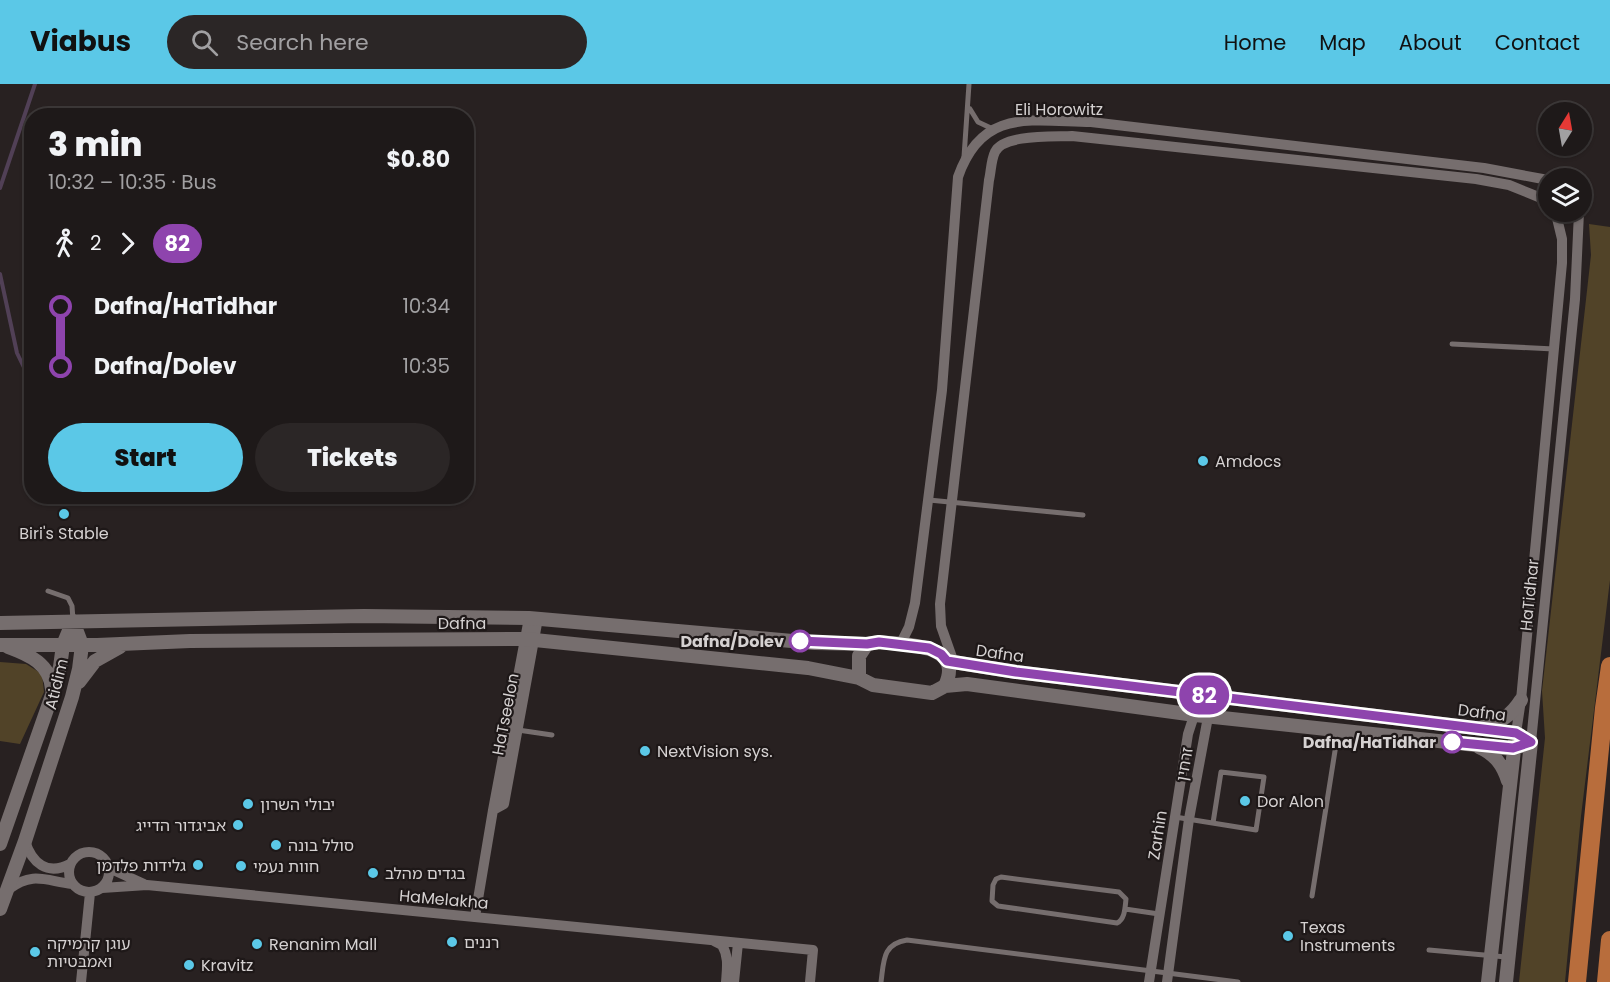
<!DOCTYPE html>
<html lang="en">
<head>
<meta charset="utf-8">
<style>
  body { margin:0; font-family:Poppins,"Noto Sans Hebrew",sans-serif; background:#2b2626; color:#f1f3f6; height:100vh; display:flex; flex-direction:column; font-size:22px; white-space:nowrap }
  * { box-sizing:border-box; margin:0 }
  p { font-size:20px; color:#a1a0a2 }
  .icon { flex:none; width:33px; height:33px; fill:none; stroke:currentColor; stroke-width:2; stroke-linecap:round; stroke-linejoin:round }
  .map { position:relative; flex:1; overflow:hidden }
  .drawer { position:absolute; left:24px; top:24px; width:450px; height:396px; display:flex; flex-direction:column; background:#1e1919; border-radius:24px; box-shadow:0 2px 4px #0004,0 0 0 2px #3c3838 }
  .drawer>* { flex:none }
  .badge { padding:0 12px; border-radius:20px; font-size:21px; line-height:39px }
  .needle { width:39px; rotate:11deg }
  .controls { position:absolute; left:1538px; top:18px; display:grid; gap:12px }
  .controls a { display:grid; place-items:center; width:54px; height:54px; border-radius:50%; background:#1e1919; box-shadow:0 2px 4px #0004,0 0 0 2px #3c3838; font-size:30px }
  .map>.badge { position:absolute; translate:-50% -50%; box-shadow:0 0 0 3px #fff }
  .legs { display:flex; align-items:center; gap:9px; height:66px; padding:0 24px; font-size:20px }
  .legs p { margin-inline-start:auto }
  .overview { display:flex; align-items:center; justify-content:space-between; height:102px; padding:0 24px }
  h1 { font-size:33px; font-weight:800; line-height:45px }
  .cta { display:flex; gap:12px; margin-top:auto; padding:12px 24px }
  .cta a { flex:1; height:69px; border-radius:36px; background:#5bc8e7; color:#111; font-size:24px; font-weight:800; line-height:69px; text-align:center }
  .cta a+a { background:#2b2626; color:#f1f3f6 }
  ul { padding:0 24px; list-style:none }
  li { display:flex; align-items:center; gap:21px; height:60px; font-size:22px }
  li i { display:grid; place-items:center; width:9px; height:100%; margin:0 8px; background:currentColor }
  li i::after { content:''; width:15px; height:15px; margin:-8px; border:4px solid; border-radius:50%; background:#1e1919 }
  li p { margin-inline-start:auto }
  li:first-child i { background:linear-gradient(#0000 50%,currentColor 0) }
  li:last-child i { background:linear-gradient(currentColor 50%,#0000 0) }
  header { display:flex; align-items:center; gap:36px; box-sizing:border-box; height:84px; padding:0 30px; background:#5bc8e7; color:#111 }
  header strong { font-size:28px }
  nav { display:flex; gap:33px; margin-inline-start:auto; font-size:21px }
  .search { width:420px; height:54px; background:#2b2626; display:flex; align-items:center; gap:15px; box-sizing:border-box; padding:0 21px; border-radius:33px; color:#a1a0a2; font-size:22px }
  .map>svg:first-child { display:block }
  .green { fill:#514328 }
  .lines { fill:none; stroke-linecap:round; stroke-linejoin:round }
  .stream { stroke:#514056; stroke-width:4 }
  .service { stroke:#766e6e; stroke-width:5 }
  .minor { stroke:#766e6e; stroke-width:10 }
  .tertiary { stroke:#766e6e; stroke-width:14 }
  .trunk { stroke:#b86d3c; stroke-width:18 }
  .line-1-casing { stroke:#fff; stroke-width:14 }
  .line-1 { stroke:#8e44ad; stroke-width:9 }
  .poi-dot { fill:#5bc8e7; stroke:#1e1818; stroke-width:2 }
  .stop-1-dot { fill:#fff; stroke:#8e44ad; stroke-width:3 }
  .labels { text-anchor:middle; stroke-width:4.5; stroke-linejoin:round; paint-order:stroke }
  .street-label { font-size:16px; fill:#d5d1d1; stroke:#1e1818 }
  .poi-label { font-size:16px; fill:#d5d1d1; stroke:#1e1818; text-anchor:start }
  .stop-label { font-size:16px; font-weight:bold; fill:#d5d1d1; stroke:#1e1818; text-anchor:end }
</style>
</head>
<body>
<header>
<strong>Viabus</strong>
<div class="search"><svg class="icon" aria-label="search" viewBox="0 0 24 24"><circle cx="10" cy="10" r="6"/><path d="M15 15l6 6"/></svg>Search here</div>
<nav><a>Home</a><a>Map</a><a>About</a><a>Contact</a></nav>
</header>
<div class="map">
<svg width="1610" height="898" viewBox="0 0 1610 898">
  <rect width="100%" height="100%" fill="#282121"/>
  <path class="green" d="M1589,140L1610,143V496L1581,732L1565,898H1519L1545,654L1542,607L1591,171Z
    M0,578L26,580L42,590L44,608L20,660L0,657Z"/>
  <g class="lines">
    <path class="stream" d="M0,104L35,0
      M0,190L17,269L32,300"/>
    <path class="service" d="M970,25L978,38L993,45
      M964,73L969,0
      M1452,260L1554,265
      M929,416L1083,431
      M48,507L68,514L72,522L73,536
      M518,646L552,651
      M1175,733L1256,746L1264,693L1221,688L1213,739
      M1001,793L1119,808L1126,815C1125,824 1125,835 1117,839L998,822L992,817L993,801L996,795Z
      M1312,812L1338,648
      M1125,825L1159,830
      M1429,866L1506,873
      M881,898C884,877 882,860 907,856L1238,898"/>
    <path class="minor" d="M1581,104L1584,114L1581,122
      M1552,128L1566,132L1577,128
      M900,561L909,543L915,519L942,306L958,93C982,24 1030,37 1091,38L1484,84L1548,96
      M954,579L941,542L940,520L989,96C991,88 991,76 995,68C1003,50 1054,53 1072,52L1476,95L1509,101L1546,116
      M1516,649L1521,616L1562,179V155L1556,130
      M1531,658L1575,215L1579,128
      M493,726L504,720L538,534
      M25,757C32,779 47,792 70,780
      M69 788a20 20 0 1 1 40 0a20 20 0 1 1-40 0Z
      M109,784L144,800
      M102,804L147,801L813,866L810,898
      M9,805C33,787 46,797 72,800
      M475,833L493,726L529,534
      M714,857L722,861C729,873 727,884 726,898
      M81,898L90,809
      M734,898L738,859
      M1149,898L1188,650L1201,610
      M1167,898L1189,735L1208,633L1206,611"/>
    <path class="tertiary" d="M0,539L364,532L529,534L815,559L867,560
      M879,558C905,561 965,559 945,602L932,609L873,601L859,594V572L867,560Z
      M0,561H97L190,557L525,555L808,584L859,594
      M8,563C30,571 50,580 52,605
      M947,577L1016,588L1516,649L1531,658
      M79,598L95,577L120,563
      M945,602L967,600L1195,631L1513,665L1531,658
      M1483,643C1500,638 1511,632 1521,616
      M1479,663C1495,670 1503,681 1508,697
      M0,760L52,611L60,583L63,561L73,537
      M0,825L25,757L72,613L79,585L82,561L73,537
      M1488,898L1515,657
      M1506,898L1531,658"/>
    <path class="trunk" d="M1577,898L1604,624L1610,582
      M1606,898L1610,856"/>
  </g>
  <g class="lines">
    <defs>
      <path id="line-1" d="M800,557L867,560L879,558L929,564L941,570L947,577L1016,588L1516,649L1531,658L1513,664L1452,658"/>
    </defs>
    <use href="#line-1" class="line-1-casing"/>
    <use href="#line-1" class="line-1"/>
  </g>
  <g class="poi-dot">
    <circle cx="1203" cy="377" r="6"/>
    <circle cx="64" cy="430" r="6"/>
    <circle cx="645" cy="667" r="6"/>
    <circle cx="1245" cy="717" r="6"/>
    <circle cx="248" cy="720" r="6"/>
    <circle cx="238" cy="741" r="6"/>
    <circle cx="276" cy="761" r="6"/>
    <circle cx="198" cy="781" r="6"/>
    <circle cx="241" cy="782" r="6"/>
    <circle cx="373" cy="789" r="6"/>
    <circle cx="1288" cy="852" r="6"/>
    <circle cx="452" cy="858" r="6"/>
    <circle cx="257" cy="860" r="6"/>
    <circle cx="35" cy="868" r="6"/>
    <circle cx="189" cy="881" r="6"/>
  </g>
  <g class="stop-1-dot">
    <circle cx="800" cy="557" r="10"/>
    <circle cx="1452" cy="658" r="10"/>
  </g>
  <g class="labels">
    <g class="street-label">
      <text x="1059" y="31">Eli Horowitz</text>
      <text transform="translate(1529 511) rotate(-84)" y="6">HaTidhar</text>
      <text x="462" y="545">Dafna</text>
      <text transform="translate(1000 569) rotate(8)" y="6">Dafna</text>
      <text transform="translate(56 600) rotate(-76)" y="6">Atidim</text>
      <text transform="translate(1482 628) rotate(7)" y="6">Dafna</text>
      <text transform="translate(505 630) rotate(-79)" y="6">HaTseelon</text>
      <text transform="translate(1184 680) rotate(-80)" y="6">זרחין</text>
      <text transform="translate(1157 751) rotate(-81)" y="6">Zarhin</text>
      <text transform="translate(444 815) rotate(5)" y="6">HaMelakha</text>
    </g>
    <g class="poi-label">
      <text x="1215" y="383">Amdocs</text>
      <text x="64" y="455" text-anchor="middle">Biri's Stable</text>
      <text x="657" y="673">NextVision sys.</text>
      <text x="1257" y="723">Dor Alon</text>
      <text x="260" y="726">יבולי השרון</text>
      <text x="226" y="747" text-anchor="end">אביגדור הדייג</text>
      <text x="288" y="767">סולל בונה</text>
      <text x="186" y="787" text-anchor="end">גלידות פלדמן</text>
      <text x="253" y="788">חוות נעמי</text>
      <text x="385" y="795">בגדים מהלב</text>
      <text x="1300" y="849">Texas<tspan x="1300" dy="18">Instruments</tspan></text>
      <text x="464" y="864">רננים</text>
      <text x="47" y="865">עוגן קרמיקה<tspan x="47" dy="18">ואמבטיות</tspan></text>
      <text x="269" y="866">Renanim Mall</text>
      <text x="201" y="887">Kravitz</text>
    </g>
    <g class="stop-label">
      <text x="784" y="563">Dafna/Dolev</text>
      <text x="1436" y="664">Dafna/HaTidhar</text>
    </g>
  </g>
</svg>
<div class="controls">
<a><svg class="needle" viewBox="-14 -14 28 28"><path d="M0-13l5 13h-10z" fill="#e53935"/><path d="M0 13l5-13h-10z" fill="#a1a0a2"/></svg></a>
<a><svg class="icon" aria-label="layers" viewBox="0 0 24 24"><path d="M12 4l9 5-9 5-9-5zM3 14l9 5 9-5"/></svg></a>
</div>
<b class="badge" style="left:1204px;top:611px;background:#8e44ad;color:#fff">82</b>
<section class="drawer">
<div class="overview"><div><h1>3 min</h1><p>10:32 – 10:35 · Bus</p></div><b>$0.80</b></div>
<div class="legs"><svg class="icon" aria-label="walk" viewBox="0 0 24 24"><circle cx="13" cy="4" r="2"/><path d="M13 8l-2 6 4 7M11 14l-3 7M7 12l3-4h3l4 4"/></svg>2<svg class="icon" aria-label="forward" viewBox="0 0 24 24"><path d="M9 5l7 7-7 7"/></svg><b class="badge" style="background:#8e44ad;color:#fff">82</b></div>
<ul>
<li><i style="color:#8e44ad"></i><b>Dafna/HaTidhar</b><p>10:34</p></li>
<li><i style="color:#8e44ad"></i><b>Dafna/Dolev</b><p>10:35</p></li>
</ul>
<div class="cta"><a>Start</a><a>Tickets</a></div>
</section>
</div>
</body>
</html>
